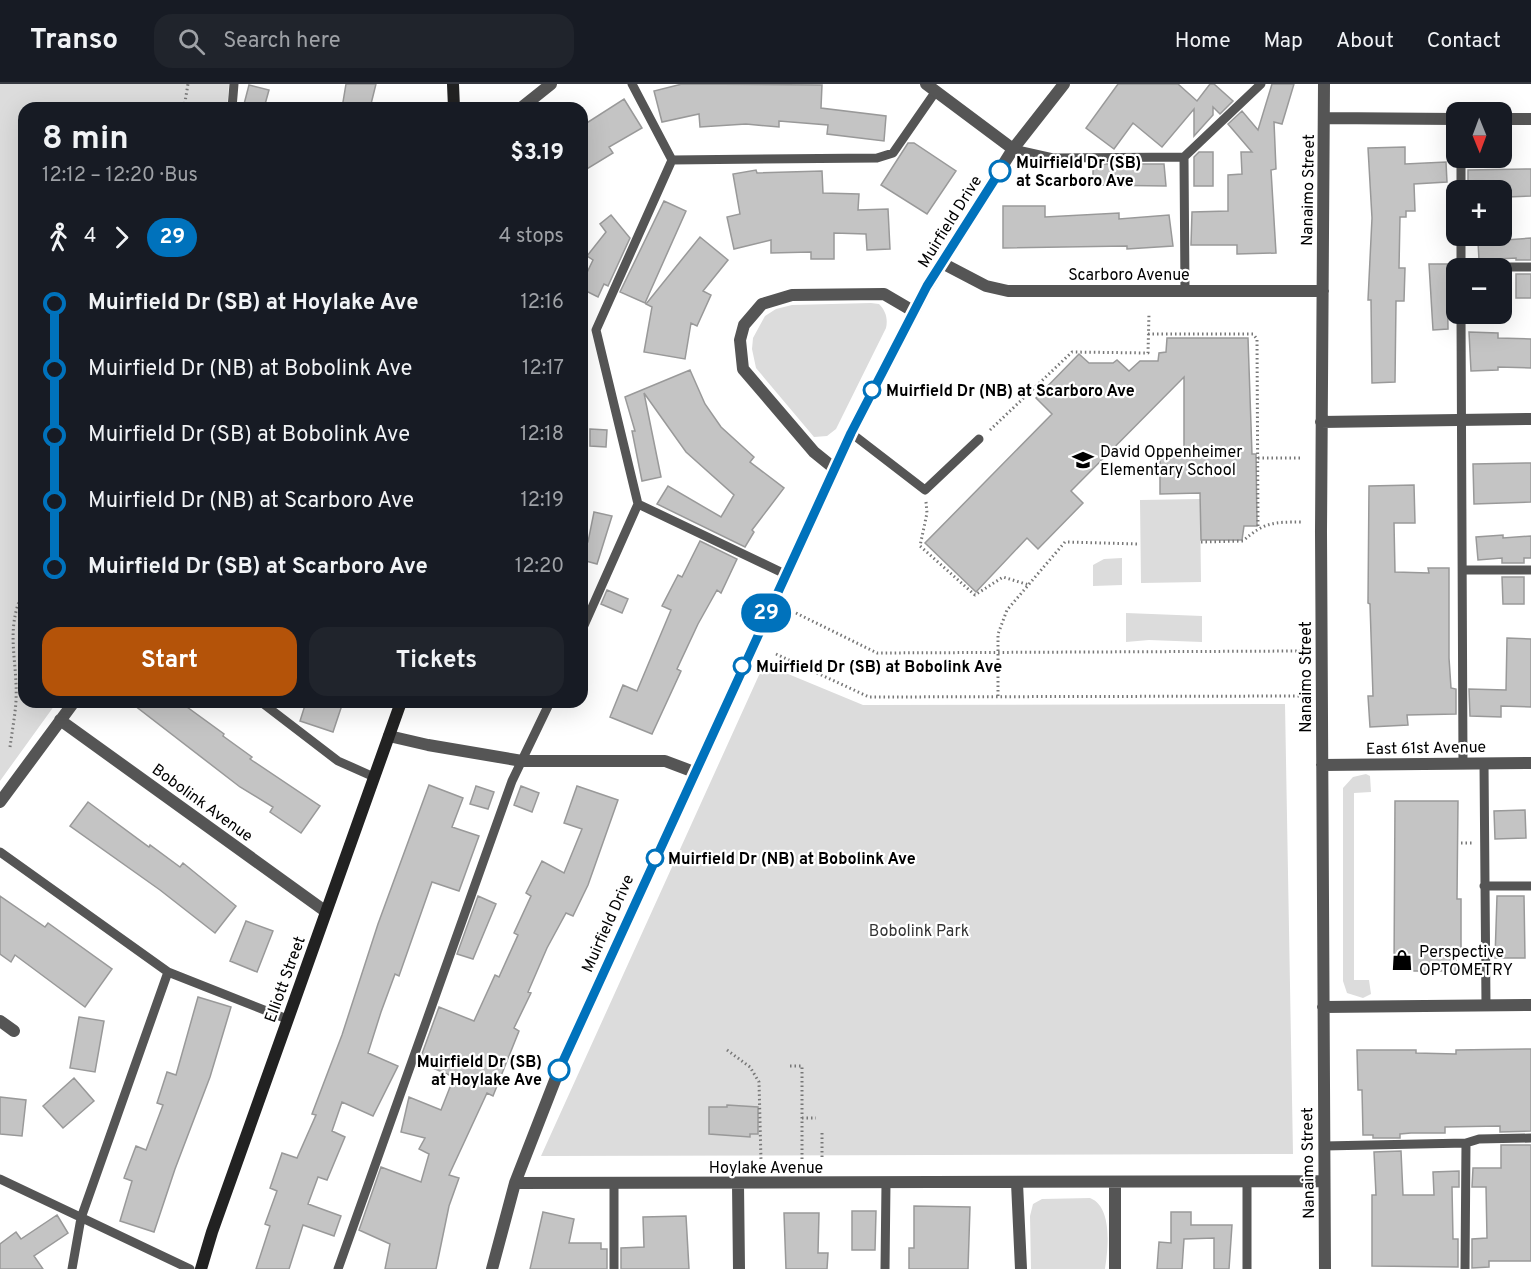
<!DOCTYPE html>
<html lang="en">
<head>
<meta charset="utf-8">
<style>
  body { margin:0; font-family:Overpass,sans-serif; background:#20242c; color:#f1f3f6; height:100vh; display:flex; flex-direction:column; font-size:22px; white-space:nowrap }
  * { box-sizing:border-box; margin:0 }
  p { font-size:20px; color:#9ea1a6 }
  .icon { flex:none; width:33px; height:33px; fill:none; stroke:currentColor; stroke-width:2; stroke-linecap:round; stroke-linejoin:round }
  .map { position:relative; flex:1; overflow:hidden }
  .details { position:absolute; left:18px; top:18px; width:570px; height:606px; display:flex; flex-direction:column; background:#171b24; border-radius:18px; box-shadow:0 6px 24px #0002 }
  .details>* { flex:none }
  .badge { padding:0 12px; border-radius:20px; font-size:21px; line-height:39px }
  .needle { width:39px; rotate:179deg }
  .buttons { position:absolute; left:1446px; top:18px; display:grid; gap:12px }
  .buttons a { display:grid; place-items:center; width:66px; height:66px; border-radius:12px; background:#171b24; box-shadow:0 6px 24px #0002; font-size:30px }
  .map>.badge { position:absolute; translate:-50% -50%; box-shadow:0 0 0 3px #fff }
  .legs { display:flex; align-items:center; gap:9px; height:66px; padding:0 24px; font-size:20px }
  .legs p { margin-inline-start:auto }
  .overview { display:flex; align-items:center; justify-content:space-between; height:102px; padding:0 24px }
  h1 { font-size:33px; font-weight:700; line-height:45px }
  .action { display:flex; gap:12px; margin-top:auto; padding:12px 24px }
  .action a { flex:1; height:69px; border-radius:18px; background:#b45309; color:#fff; font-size:24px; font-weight:700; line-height:69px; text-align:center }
  .action a+a { background:#20242c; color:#f1f3f6 }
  ul { padding:0 24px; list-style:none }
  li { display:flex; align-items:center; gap:21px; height:66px; font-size:22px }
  li i { display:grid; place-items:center; width:9px; height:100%; margin:0 8px; background:currentColor }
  li i::after { content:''; width:15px; height:15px; margin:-8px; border:4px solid; border-radius:50%; background:#171b24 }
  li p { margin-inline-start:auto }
  li:first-child i { background:linear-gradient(#0000 50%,currentColor 0) }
  li:last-child i { background:linear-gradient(currentColor 50%,#0000 0) }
  header { display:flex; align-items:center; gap:36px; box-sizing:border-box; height:84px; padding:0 30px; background:#171b24; border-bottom:2px solid #363941 }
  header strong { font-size:28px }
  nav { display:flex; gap:33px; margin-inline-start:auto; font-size:21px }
  .search { width:420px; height:54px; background:#20242c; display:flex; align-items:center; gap:15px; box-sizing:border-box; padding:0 21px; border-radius:18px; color:#9ea1a6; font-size:22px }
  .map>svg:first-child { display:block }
  .green { fill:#dcdcdc }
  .building { fill:#c4c4c4; stroke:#999; stroke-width:1.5 }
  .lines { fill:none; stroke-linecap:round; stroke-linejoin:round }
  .path { stroke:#777; stroke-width:3; stroke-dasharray:1.5 3; stroke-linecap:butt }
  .lane { stroke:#555; stroke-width:9 }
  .street { stroke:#555; stroke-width:12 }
  .secondary { stroke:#222; stroke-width:12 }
  .line-1-casing { stroke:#fff; stroke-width:14 }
  .line-1 { stroke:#0072bc; stroke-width:9 }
  .stop-1-dot { fill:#fff; stroke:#0072bc; stroke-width:3 }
  .labels { text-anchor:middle; stroke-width:4.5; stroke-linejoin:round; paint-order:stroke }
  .stop-label { font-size:16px; font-weight:bold; fill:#000; stroke:#fff; text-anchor:start }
  .street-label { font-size:16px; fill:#000; stroke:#fff }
  .poi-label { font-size:16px; fill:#000; stroke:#fff; text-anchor:start }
  .park-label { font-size:16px; fill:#333; stroke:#fff }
</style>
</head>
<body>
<header>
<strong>Transo</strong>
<div class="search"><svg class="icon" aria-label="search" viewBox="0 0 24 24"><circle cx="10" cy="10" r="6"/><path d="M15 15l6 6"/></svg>Search here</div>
<nav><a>Home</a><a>Map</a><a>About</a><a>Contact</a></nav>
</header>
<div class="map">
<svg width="1531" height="1185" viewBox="0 0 1531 1185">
  <rect width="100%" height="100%" fill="#fff"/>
  <path class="green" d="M0,0H229L227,24H24V618H57L0,697Z
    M871,219L879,220C886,227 888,235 886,244L836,345L827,352L814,353L756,284L752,265L753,254L765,232L776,225L792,221Z
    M1200,415L1201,498L1141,499L1140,416Z
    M1122,474V501L1093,502V481L1104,475Z
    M1126,529L1202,532V558L1149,556L1126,558Z
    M764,580L863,621L1285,620L1293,1070L541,1072Z
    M1366,690L1370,692L1371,708L1354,709V896H1369L1371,910L1363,914L1347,909L1343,897V704L1353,693Z
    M1090,1114C1113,1123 1108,1165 1105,1185H1031L1030,1132L1033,1120L1042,1115Z"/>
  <path class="building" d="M346,0H376L370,24H342Z
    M682,0L822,1L821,24L886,32L884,57L827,50L828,41L779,37V43L746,40L700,43L699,30L662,38L654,7Z
    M1118,0H1178L1197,17L1210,0H1214L1233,17L1220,30L1213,23V31L1194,52V25L1162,63L1133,39L1114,65L1086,44Z
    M1272,0H1294L1282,40L1274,38L1276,85L1271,86L1276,169L1237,170V161H1191L1192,128L1228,127V91L1242,90L1241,68H1252L1228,40L1242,27L1258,46Z
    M249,1L269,6L264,24H243Z
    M624,15L642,44L609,63L613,69L582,88V42Z
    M908,59H914L956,87L927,130L881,101Z
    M1405,63V80L1446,78L1447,98L1414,100L1415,127H1406V133H1400L1399,184H1405L1404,217H1396L1395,298L1372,299L1371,216H1368L1372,134L1368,64Z
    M1199,68H1213V102H1194V73Z
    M1093,80H1164L1166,102L1093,101Z
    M1531,85V112L1507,113V106H1468V86Z
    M756,86L757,89L822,87L823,109L859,110L858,126L888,125L890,165L867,166L866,150L834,149V175H811V168L771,169V156L734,165L727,133L740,130L733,90Z
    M664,117L686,127L645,219L620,208Z
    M1003,122H1045V133L1119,129V135L1169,131L1173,162L1127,165V162L1003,164Z
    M611,131L630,154L608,202L604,200L598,213L582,205V199L593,176L587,172L606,148L600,140Z
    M700,153L728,176L703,207L711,211L697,242L691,239L685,275L644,268L652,223L646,220Z
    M1531,154V176H1516V174L1479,176L1478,158Z
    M1429,180H1447L1448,245L1433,246Z
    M1516,190H1531V214H1516Z
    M1469,248L1498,249V254L1531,255V284L1498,283V286L1471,287Z
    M1167,254H1248L1252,370H1256L1257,442H1244L1242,456H1201L1200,409L1160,410V370H1184V293L1071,407L1083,419L1038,465L1027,454L976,508L925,459L1052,330L1036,314L1079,270L1089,279H1113L1117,276L1129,287L1140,277H1158L1159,269L1166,268Z
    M690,286L705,320L721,343L754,373L750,378L784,404L752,446L754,448L745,463L657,420L668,402L721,433L734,411L686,368L644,309L661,393L642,397L632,347H635L625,313Z
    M590,345L607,346L606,363L590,362Z
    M1531,379V418L1474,420L1473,380Z
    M1414,401L1415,439H1394L1395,488L1429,489L1428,484H1449V574L1451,604L1456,605V630L1407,631L1408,641L1370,643L1368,612H1373L1370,520L1368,519L1369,402Z
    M594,428L612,432L597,480L582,476V457L588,458Z
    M1503,451V454L1531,452V474H1524V479H1502V474L1478,476L1476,453Z
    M700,457L737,475L721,509L717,506L698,540L677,585L681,587L652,650L610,633L623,601L637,607L671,526L662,522L678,491L682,493Z
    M1502,493H1524V520H1503Z
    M607,506L628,515L622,529L601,520Z
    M1507,554L1531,555V623L1501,622V633L1470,632L1469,605L1506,606Z
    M130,618H180L224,650L223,652L252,673L250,675L320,722L301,749L270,728L273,723L240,703Z
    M306,618H343L333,648L300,637Z
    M429,701L463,714L452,743L479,752L459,807L432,798L399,892L395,890L381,928L368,969L398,982L373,1032L342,1018L332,1047L345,1053L327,1096L318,1093L308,1120L341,1132L334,1152L303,1141L289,1185H256L270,1142L265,1140L277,1107L270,1104L282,1069L297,1074L316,1031L312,1030L342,951L378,840Z
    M476,702L494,708L488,725L470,720Z
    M521,702L539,709L532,728L514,721Z
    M577,702L618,716L588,801L573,832L566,829L547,864L528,908L531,909L514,944L519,947L493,1012L487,1009L449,1091L459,1094L449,1122L436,1185H385L390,1160L359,1146L381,1083L421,1098L429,1070L419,1065L425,1054L401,1048L409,1013L441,1026L454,993L419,978L439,923L474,937L495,891L499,893L518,851L514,849L531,812L526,809L542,777L564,789L582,745L564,739Z
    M1395,717H1458L1457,815H1461V866H1456V887H1394Z
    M88,718L149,763L150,761L180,783L183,779L236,822L215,849L160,806L70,742Z
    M1525,726L1526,754L1495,755L1494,727Z
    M0,812L45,843L48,839L112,885L85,923L15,871L11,878L0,870Z
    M478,812L496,820L473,875L457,870Z
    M1497,812H1524L1525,874H1495Z
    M246,837L273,847L257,888L230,877Z
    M198,913L231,923L210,993L175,1085L154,1148L120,1137L132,1097L124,1094L136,1062L146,1066L163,1021L157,1019L167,988L176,991Z
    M79,933L104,937L95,988L70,984Z
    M1531,965V1047L1500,1048V1042L1445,1043V1049H1411L1400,1050V1054H1373V1051H1363L1362,1006H1358L1357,966H1416V969L1456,970V966Z
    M74,994L94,1017L63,1044L43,1022Z
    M0,1013L26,1016L22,1052L0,1050Z
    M727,1021L758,1023V1050H750V1053L709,1050V1023H727Z
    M1501,1061H1531V1177H1489V1183L1472,1184V1155L1487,1154L1486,1103H1472L1473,1084H1501Z
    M1401,1067L1403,1111H1434L1433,1088L1459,1087V1103H1452L1453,1155H1458V1183L1372,1182V1111H1376L1374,1068Z
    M914,1122L970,1123L968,1185H909V1164H914Z
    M852,1127H876L875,1166H852Z
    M543,1128L574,1135L569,1159H601V1165H607V1185H530Z
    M1171,1128H1191V1141H1232L1229,1185H1214V1154L1184,1155L1182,1185H1157L1159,1158L1171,1159Z
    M784,1129H819L818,1169H828L827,1185H786Z
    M57,1131L68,1149L34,1172L43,1185H0V1160L16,1148L21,1155Z
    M686,1132L689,1185H621V1164L644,1163L643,1133Z"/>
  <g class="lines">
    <path class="path" d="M184,24L188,0
      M1148,250H1253L1257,255L1258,443
      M990,346L1072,268L1148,269L1149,229
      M1258,374H1302
      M926,418L927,429L920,462L975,511L1003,493L1029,501
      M1201,458L1243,457C1264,438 1274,438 1302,438
      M796,529L877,569L1300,567
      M776,570L869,613L1299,612
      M998,612V550L1007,526L1065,458L1140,460
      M10,663C12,648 15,632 16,617C18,575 4,546 24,506
      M1461,759H1473
      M727,966L750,983L759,998L761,1077
      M790,982H802V1077
      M802,1034H816
      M822,1049V1076"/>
    <path class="lane" d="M632,0L672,76
      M232,24L234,0
      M1013,65L1053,74L1184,73L1261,0
      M1184,73L1185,207
      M1461,74V106
      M672,76L877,74L893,69L936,7
      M1461,152V184
      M1461,183H1531
      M1461,230L1463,679
      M851,349L925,406L979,355
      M638,420L785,490
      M1463,486H1531
      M582,546L638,420L596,246L672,76
      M261,618L338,677L374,693
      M1484,679L1486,921
      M0,768L168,888L287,935
      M1484,802H1531
      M1324,1062L1466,1059
      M0,1095L190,1185
      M1247,1098V1185
      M614,1100V1185
      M72,1185L81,1134L168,888
      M338,1185L512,697L550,618
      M885,1185L886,1099
      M1465,1185L1466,1059L1479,1055L1531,1054"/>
    <path class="street" d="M926,0L1013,65
      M1324,0L1321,448L1325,1185
      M521,24L551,0
      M1324,34L1456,35
      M1502,35H1531
      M942,179L986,202L1008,207H1323
      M1321,338L1531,335
      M835,385L814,368L743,285L740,256L744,241L762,220L792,211L884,210L913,227
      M60,636L325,827
      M389,652L428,661L522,677H665L694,688
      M1322,681L1531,679
      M0,718L74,618
      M1323,923L1531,921
      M0,937L14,947
      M515,1099L1324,1097
      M1017,1099L1021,1185
      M738,1100L739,1185
      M492,1185L515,1099L559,986L851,349L927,203L1013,65L1064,0
      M1115,1185V1099"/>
    <path class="secondary" d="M453,0L454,24
      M201,1185L212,1148L401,618"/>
  </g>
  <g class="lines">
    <defs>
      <path id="line-1" d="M559,986L851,349L927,202L1000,87"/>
    </defs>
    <use href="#line-1" class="line-1-casing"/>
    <use href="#line-1" class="line-1"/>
  </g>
  <defs>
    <symbol id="school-bare" viewBox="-9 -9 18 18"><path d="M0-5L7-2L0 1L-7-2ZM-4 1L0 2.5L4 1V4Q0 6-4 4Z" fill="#000" stroke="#fff" stroke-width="2.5" paint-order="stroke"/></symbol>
    <symbol id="shop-bare" viewBox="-9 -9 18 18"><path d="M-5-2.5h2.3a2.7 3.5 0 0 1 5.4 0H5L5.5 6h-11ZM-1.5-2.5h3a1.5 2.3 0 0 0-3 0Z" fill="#000" stroke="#fff" stroke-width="2.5" paint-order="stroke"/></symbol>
  </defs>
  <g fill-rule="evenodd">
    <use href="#school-bare" x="1068" y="361" width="30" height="30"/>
    <use href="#shop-bare" x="1387" y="861" width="30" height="30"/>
  </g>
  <g class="stop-1-dot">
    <circle cx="1000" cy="87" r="10"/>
    <circle cx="872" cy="306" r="8"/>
    <circle cx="742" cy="582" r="8"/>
    <circle cx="655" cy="774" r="8"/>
    <circle cx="559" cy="986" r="10"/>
  </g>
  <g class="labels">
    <g class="stop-label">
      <text x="1016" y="84">Muirfield Dr (SB)<tspan x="1016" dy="18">at Scarboro Ave</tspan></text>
      <text x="886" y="312">Muirfield Dr (NB) at Scarboro Ave</text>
      <text x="756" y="588">Muirfield Dr (SB) at Bobolink Ave</text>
      <text x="668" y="780">Muirfield Dr (NB) at Bobolink Ave</text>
      <text x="542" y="983" text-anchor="end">Muirfield Dr (SB)<tspan x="542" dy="18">at Hoylake Ave</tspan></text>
    </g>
    <g class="street-label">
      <text transform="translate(1307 106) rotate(-89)" y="6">Nanaimo Street</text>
      <text transform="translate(949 137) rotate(-58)" y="6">Muirfield Drive</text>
      <text x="1129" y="196">Scarboro Avenue</text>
      <text transform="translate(1305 593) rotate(-90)" y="6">Nanaimo Street</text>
      <text transform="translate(1426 663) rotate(-1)" y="6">East 61st Avenue</text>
      <text transform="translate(203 718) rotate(36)" y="6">Bobolink Avenue</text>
      <text transform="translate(607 839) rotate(-66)" y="6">Muirfield Drive</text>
      <text transform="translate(284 895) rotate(-70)" y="6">Elliott Street</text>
      <text transform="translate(1307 1079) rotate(-91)" y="6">Nanaimo Street</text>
      <text x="766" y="1089">Hoylake Avenue</text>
    </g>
    <g class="poi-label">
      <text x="1100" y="373">David Oppenheimer<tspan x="1100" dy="18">Elementary School</tspan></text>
      <text x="1419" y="873">Perspective<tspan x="1419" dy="18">OPTOMETRY</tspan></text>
    </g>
    <g class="park-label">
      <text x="919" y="852">Bobolink Park</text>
    </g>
  </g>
</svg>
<div class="buttons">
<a><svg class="needle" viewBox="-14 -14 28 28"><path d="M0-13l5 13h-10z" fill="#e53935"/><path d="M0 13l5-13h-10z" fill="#9ea1a6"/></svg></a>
<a>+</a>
<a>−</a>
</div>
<b class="badge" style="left:766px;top:529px;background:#0072bc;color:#fff">29</b>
<section class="details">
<div class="overview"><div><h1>8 min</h1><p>12:12 – 12:20 · Bus</p></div><b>$3.19</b></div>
<div class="legs"><svg class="icon" aria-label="walk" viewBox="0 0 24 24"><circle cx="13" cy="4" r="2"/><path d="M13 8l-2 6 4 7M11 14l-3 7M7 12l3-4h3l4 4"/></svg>4<svg class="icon" aria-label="forward" viewBox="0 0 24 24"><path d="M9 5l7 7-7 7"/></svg><b class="badge" style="background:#0072bc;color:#fff">29</b><p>4 stops</p></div>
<ul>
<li><i style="color:#0072bc"></i><b>Muirfield Dr (SB) at Hoylake Ave</b><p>12:16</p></li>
<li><i style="color:#0072bc"></i><span>Muirfield Dr (NB) at Bobolink Ave</span><p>12:17</p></li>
<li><i style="color:#0072bc"></i><span>Muirfield Dr (SB) at Bobolink Ave</span><p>12:18</p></li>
<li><i style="color:#0072bc"></i><span>Muirfield Dr (NB) at Scarboro Ave</span><p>12:19</p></li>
<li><i style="color:#0072bc"></i><b>Muirfield Dr (SB) at Scarboro Ave</b><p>12:20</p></li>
</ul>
<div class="action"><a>Start</a><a>Tickets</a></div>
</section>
</div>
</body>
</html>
